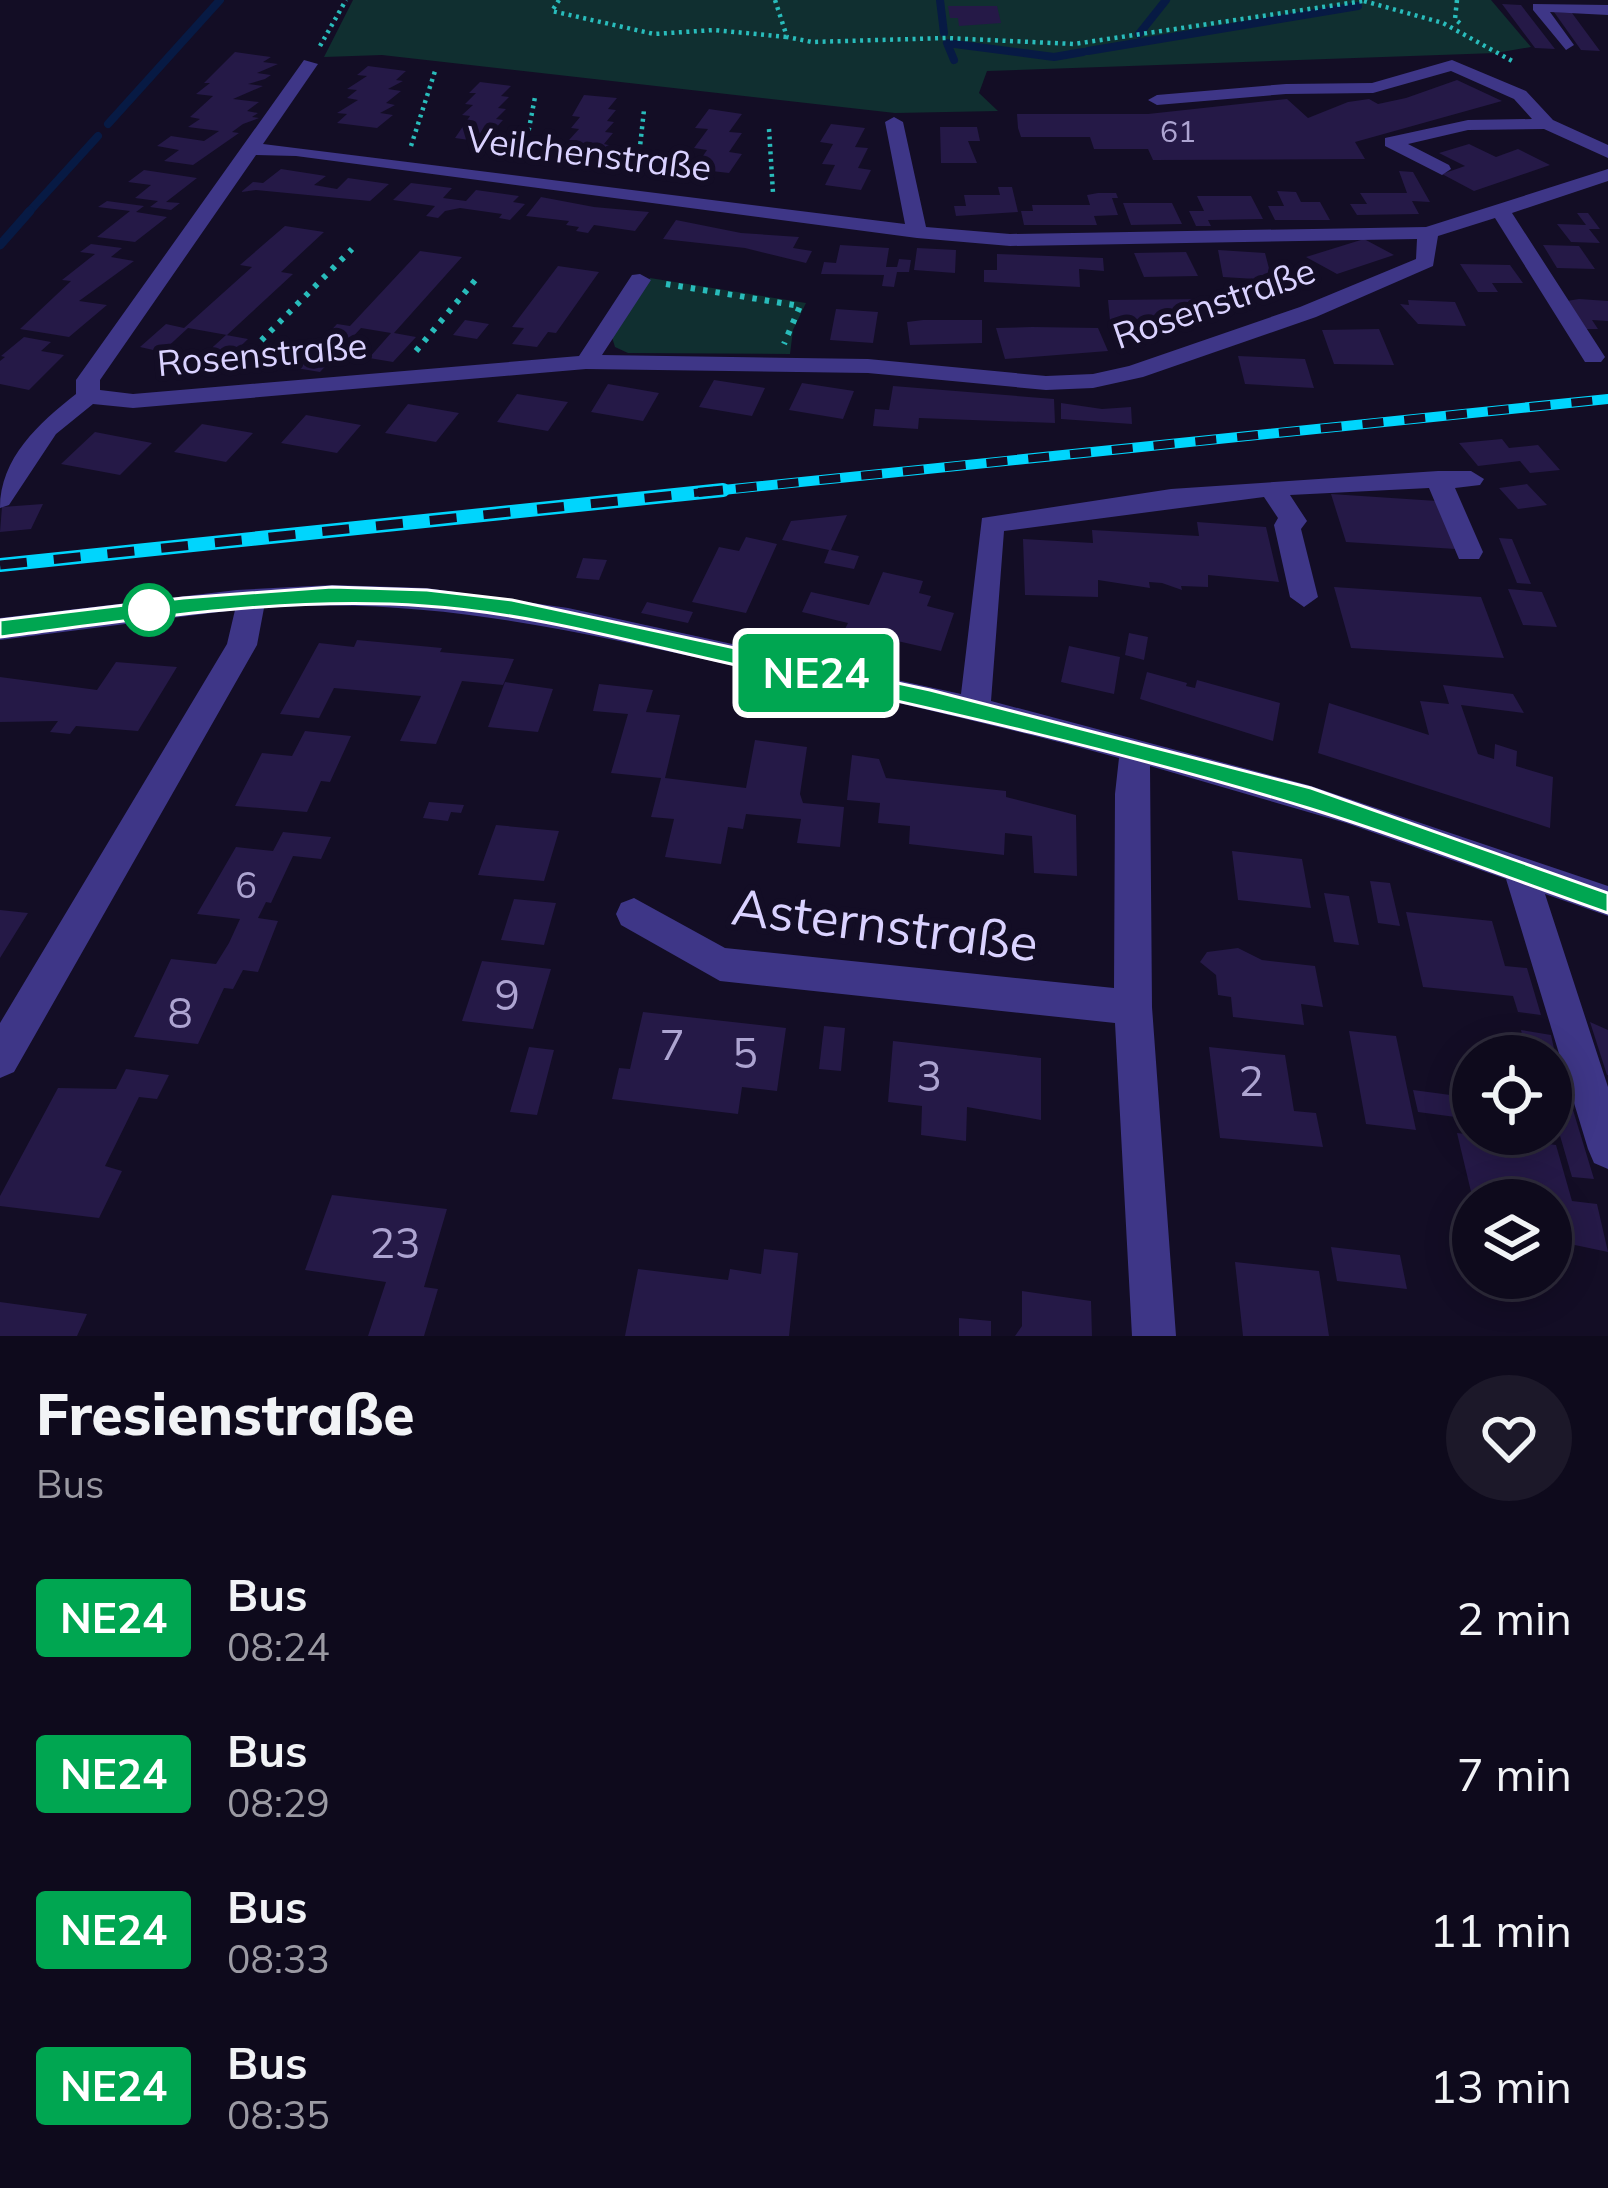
<!DOCTYPE html>
<html lang="en">
<head>
<meta charset="utf-8">
<style>
  body { margin:0; font-family:Mulish,sans-serif; background:#1c1829; color:#f1f3f6; height:100vh; display:flex; flex-direction:column; font-size:45px; white-space:nowrap }
  * { box-sizing:border-box; margin:0 }
  p { font-size:39px; color:#9b9aa3 }
  .icon { flex:none; width:66px; height:66px; fill:none; stroke:currentColor; stroke-width:2; stroke-linecap:round; stroke-linejoin:round }
  .map { position:relative; height:1336px; overflow:hidden }
  .panel { display:flex; flex-direction:column; background:#0e0a1c; flex:1 }
  .panel>* { flex:none }
  .badge { padding:0 24px; border-radius:9px; font-size:42px; line-height:78px }
  .controls { position:absolute; left:1452px; top:1035px; display:grid; gap:24px }
  .controls a { display:grid; place-items:center; width:120px; height:120px; border-radius:50%; background:#0e0a1c; box-shadow:0 6px 30px #0003,0 0 0 3px #2e2b3b; font-size:60px }
  .map>.badge { position:absolute; translate:-50% -50%; box-shadow:0 0 0 6px #fff }
  .round { display:grid; place-items:center; flex:none; width:126px; height:126px; border-radius:63px; background:#1c1829 }
  .headline { display:flex; align-items:center; justify-content:space-between; height:204px; padding:0 36px }
  h1 { font-size:57px; font-weight:800; line-height:90px }
  ul { padding:0; list-style:none }
  li { display:flex; align-items:center; gap:36px; height:156px; padding:0 36px }
  li div { flex:1 }
  li b { display:block; font-size:45px }
  li em { font-style:normal }
  li .badge { min-width:132px; font-weight:700; text-align:center }
  .map>svg:first-child { display:block }
  .green { fill:#102f30 }
  .lines { fill:none; stroke-linecap:round; stroke-linejoin:round }
  .stream-far1 { stroke:#071a44; stroke-width:8 }
  .stream { stroke:#071a44; stroke-width:9 }
  .building { fill:#251947 }
  .path-far1 { stroke:#29bcbb; stroke-width:4.5; stroke-dasharray:3 4.5; stroke-linecap:butt }
  .path { stroke:#29bcbb; stroke-width:6; stroke-dasharray:4.5 8; stroke-linecap:butt }
  .minor { fill:#3e3687; fill-rule:evenodd }
  .rail-far1-casing { stroke:#00d5fd; stroke-width:10 }
  .rail-casing { stroke:#00d5fd; stroke-width:14 }
  .rail-far1 { stroke:#130d25; stroke-width:8; stroke-dasharray:21; stroke-linecap:butt }
  .rail { stroke:#130d25; stroke-width:9; stroke-dasharray:27; stroke-linecap:butt }
  .line { fill:#00a651; stroke:#fff; stroke-width:3 }
  .stop-dot { fill:#fff; stroke:#00a651; stroke-width:6 }
  .labels { text-anchor:middle; stroke-width:12; stroke-linejoin:round; paint-order:stroke }
  .far-number-label { font-size:30px; fill:#ada4d1 }
  .far-street-label { font-size:36px; fill:#dad2ff; stroke:#130d25 }
  .number-label { font-size:36px; fill:#ada4d1 }
  .near-number-label { font-size:42px; fill:#ada4d1 }
  .near-street-label { font-size:51px; fill:#dad2ff; stroke:#130d25 }
</style>
</head>
<body>
<div class="map">
<svg width="1608" height="1336" viewBox="0 0 1608 1336">
  <rect width="100%" height="100%" fill="#130d25"/>
  <path class="green" d="M353,0H1491L1531,47L1496,53L987,71L979,93L998,111L895,113L382,55L324,57Z
    M650,278L806,303L793,330L790,354L628,353L615,347L611,334Z"/>
  <g class="lines">
    <path class="stream-far1" d="M940,0L944,33
      M1139,34L1166,0
      M1088,51L1358,6
      M954,60L947,43L1054,57L1083,52
      M108,124L220,0
      M27,214L98,136"/>
    <path class="stream" d="M0,245L30,211"/>
  </g>
  <path class="building" d="M1502,4L1521,5L1555,49L1535,48Z
    M948,6H997L1001,23L959,26L958,18H950Z
    M1554,12L1572,13L1600,51L1581,50Z
    M235,52L271,57L263,62L278,64L257,73L271,75L265,79L248,84L263,86L233,99L259,102L247,111L258,113L252,117L259,118L243,124L232,132L239,133L193,165L164,161L179,150L157,146L171,136L204,141L219,131L188,127L200,119L190,117L213,96L196,94L210,83H204Z
    M368,66L406,71L396,80L403,81L388,89L401,91L386,103L395,105L380,113L393,115L377,128L337,123L347,114L337,113L358,100L347,98L357,90L347,89L367,76L357,75Z
    M1457,80L1502,101L1355,142L1365,159L1153,160L1148,149H1094L1090,137H1021L1018,128L1017,114H1148L1287,99L1308,118L1348,102L1369,99L1378,104L1406,98Z
    M480,82L511,86L501,96L509,97L498,108L506,109L496,119L503,120L493,131L501,132L490,143L455,138L470,116L462,115L473,105L465,104L476,93H469Z
    M584,95L617,98L608,109L616,110L607,121L614,122L605,132L613,133L604,144L612,146L603,157L567,152L577,141L569,140L579,129L571,128L580,117L572,116Z
    M709,109L742,114L729,132L742,133L729,152L742,154L729,173L694,169L707,150L694,148L708,129L695,128Z
    M831,124L865,128L855,147L868,148L858,168L871,170L861,190L825,185L835,165L822,164L833,144L820,142Z
    M940,127H977L980,141H968L977,163H941Z
    M1469,144L1496,157L1518,149L1550,165L1474,191L1442,174L1465,166L1439,153Z
    M281,169L326,176L314,185L337,189L348,178L389,184L370,201L256,190L241,192L253,182L263,183Z
    M144,170L197,178L166,202L180,203L171,210L150,207L158,201L135,198L151,185L128,182Z
    M1399,171L1413,172L1430,202L1412,201L1419,214L1357,215L1350,204H1367L1360,193H1407Z
    M411,183L452,188L443,198L466,201L476,190L519,196L513,202L525,204L510,220L499,218L502,214L460,208L445,211L438,218L426,216L435,206L393,200Z
    M998,187H1012L1018,212L956,216L954,206H966L964,195H1000Z
    M1277,191L1296,192L1301,202H1320L1330,220H1275L1268,206H1284Z
    M1098,193H1116L1118,198H1112L1118,215L1094,216L1097,225H1024L1021,211H1033L1032,205H1090L1087,195Z
    M1197,196H1251L1263,219L1208,220L1211,226H1196L1189,211H1204Z
    M541,197L594,207L649,212L635,231L594,225L588,233L576,231L579,227L566,225L569,221L526,216Z
    M107,201L144,206L136,212L167,217L135,242L97,237L130,211L98,207Z
    M1123,203H1172L1182,224L1131,225Z
    M1577,213H1588L1600,229H1589L1600,243L1571,242L1557,224L1586,225Z
    M676,220L741,233L799,237L793,248L812,251L806,263L745,248L663,239Z
    M285,226L324,232L281,272L293,274L227,335L188,328L162,352L140,347L166,324L184,328L252,267L240,265Z
    M1364,239L1394,255L1337,274L1306,257Z
    M91,244L122,248L111,257L134,261L79,301L107,305L69,337L20,329L71,281L62,280L95,254L80,252Z
    M840,245L889,248L886,267H897L899,259L911,260L909,272H897L894,287L882,286L884,275L821,274L824,262L836,263Z
    M1543,245L1579,246L1595,269L1557,268Z
    M917,248L956,250L955,273L914,270Z
    M1218,250L1265,253L1272,280L1223,277Z
    M420,251L462,257L394,333L416,337L393,362L369,358L391,333L361,328L320,372L296,368L337,324L350,326Z
    M1186,252L1198,276L1144,277L1134,253Z
    M997,254L1103,258L1104,271L1079,269L1080,287L984,282V270H997Z
    M1460,264L1510,265L1523,283H1492L1498,292H1478Z
    M558,266L599,272L556,333L548,332L537,347L512,344L524,328L512,327Z
    M1207,299L1216,320H1177L1180,329H1144L1141,321H1110L1108,300Z
    M1579,299L1608,301V321L1592,320L1598,329H1584L1567,301Z
    M1408,300L1455,302L1466,326L1418,324L1400,304L1409,305Z
    M836,309L878,312L873,343L830,340Z
    M465,320L489,324L477,339L453,335Z
    M923,320H982V343L910,345L907,322Z
    M1032,327L1098,328L1108,351L1005,359L996,328Z
    M1379,329L1394,365L1334,364L1322,330Z
    M226,335L248,339L216,370L192,366Z
    M24,337L51,342L41,351L64,355L29,390L0,384V361L5,357L1,356Z
    M1238,356L1305,359L1314,388L1245,384Z
    M714,380L765,388L752,416L699,407Z
    M802,383L854,391L843,419L789,410Z
    M608,384L659,393L643,421L591,412Z
    M893,386L1054,399L1055,423L919,418L918,429L873,426L875,409L889,410Z
    M517,394L568,402L548,431L497,422Z
    M1061,403L1102,409L1131,407L1132,424L1061,419Z
    M408,404L459,413L436,442L385,433Z
    M306,415L361,425L337,453L281,443Z
    M202,424L253,433L226,462L174,452Z
    M95,432L152,443L120,475L61,464Z
    M1502,439L1509,448L1538,445L1560,470L1530,473L1520,461L1478,466L1459,443Z
    M1527,484L1547,505L1518,509L1499,488Z
    M1331,494L1437,501L1456,549L1346,542Z
    M43,504L31,529L0,532L2,507Z
    M847,515L831,550L859,556L854,569L824,563L829,550L782,540L791,521Z
    M1197,522L1266,527L1279,582L1208,575V587L1181,586L1182,590L1162,583L1149,582L1150,588L1098,580V597L1025,595L1023,539L1093,543L1092,530L1199,536Z
    M746,537L777,544L746,613L692,602L719,547L739,551Z
    M1499,538L1512,539L1531,584L1517,583Z
    M583,558L607,560L599,580L576,578Z
    M883,572L923,581L919,593L931,596L927,606L954,613L941,651L845,629L848,623L802,612L811,592L869,605Z
    M1334,587L1481,597L1504,658L1351,648Z
    M1508,589L1542,592L1557,627L1523,625Z
    M647,602L693,612L688,623L641,613Z
    M1129,633L1148,637L1144,660L1125,655Z
    M357,640L442,648L440,652L514,659L503,685L462,681L436,744L400,741L421,696L334,688L319,718L280,714L319,643L354,647Z
    M1069,646L1120,657L1114,694L1061,682Z
    M116,662L177,667L138,731L76,726L70,734L50,732L58,721L0,722V677L97,690Z
    M1147,672L1187,683L1186,686L1195,688L1197,680L1280,703L1273,741L1140,699Z
    M505,682L553,689L538,732L488,727Z
    M599,684L653,690L646,712L680,715L665,778L746,788L755,740L807,747L800,794L803,803L844,807L840,847L797,843L801,819L746,814L743,829L728,827L721,864L665,857L674,819L651,817L661,778L611,773L628,714L593,711Z
    M1443,685L1513,694L1524,713L1461,705L1478,754L1494,759L1495,744L1517,751L1516,766L1553,777L1550,828L1318,753L1329,703L1429,735L1420,701L1449,704Z
    M305,731L351,736L330,782L321,781L307,812L235,806L262,753L292,756Z
    M852,755L879,759L886,778L1006,791V797L1076,815L1077,876L1034,873L1032,836L1005,833L1004,855L909,844L910,826L878,823L880,803L847,800Z
    M429,802L464,805L461,813L451,812L448,821L423,818Z
    M496,825L559,831L544,881L478,875Z
    M283,832L331,837L321,859L293,856L271,903L266,902L258,918L278,921L258,972L243,970L233,989L224,988L198,1044L134,1037L171,959L216,964L229,943L240,919L197,914L236,847L273,851Z
    M1232,851L1302,859L1311,908L1238,900Z
    M1370,881L1390,883L1400,926L1378,923Z
    M1324,893L1349,896L1359,945L1334,942Z
    M514,899L556,903L544,945L501,940Z
    M0,910L28,913L0,958Z
    M1406,912L1492,921L1505,966L1527,968L1541,1015L1518,1012L1513,996L1423,987Z
    M973,925L1002,928L1001,962L972,959Z
    M1238,948L1262,960L1315,966L1323,1007L1301,1004L1304,1025L1233,1017L1231,997L1218,995L1216,975L1200,962L1207,952Z
    M482,961L551,969L533,1029L462,1021Z
    M643,1012L786,1028L777,1091L742,1087L738,1114L612,1099L619,1068L630,1069Z
    M1590,1022L1608,1030V1075H1607Z
    M824,1026L845,1028L841,1071L819,1069Z
    M1521,1030L1551,1035L1556,1058L1526,1053Z
    M1349,1031L1396,1036L1416,1130L1366,1124Z
    M893,1041L1041,1058V1120L967,1107L966,1141L921,1135L922,1106L888,1102Z
    M529,1047L554,1050L537,1115L510,1112Z
    M1209,1047L1285,1055L1294,1111L1316,1113L1323,1147L1220,1138Z
    M126,1069L169,1075L157,1099L139,1097L105,1166L122,1171L99,1218L0,1206V1196L58,1088L116,1089Z
    M1413,1090L1458,1096L1463,1118L1418,1112Z
    M1552,1108L1573,1110L1594,1179L1572,1177Z
    M1457,1133L1556,1145L1572,1201L1597,1204L1608,1252L1551,1240V1200H1473Z
    M332,1195L447,1209L424,1287L438,1289L424,1336H368L386,1282L305,1270Z
    M1331,1247L1400,1255L1407,1289L1337,1281Z
    M764,1249L798,1253L789,1336H625L638,1269L728,1280L730,1269L761,1274Z
    M1235,1262L1319,1271L1329,1336H1243Z
    M1022,1291L1091,1301L1092,1336H1015L1022,1326Z
    M0,1302L87,1314L77,1336H0Z
    M959,1318L991,1321V1336H959Z"/>
  <g class="lines">
    <path class="path-far1" d="M559,0L552,11L654,34L714,30L787,37
      M775,0L787,37L812,42L946,38L1074,44L1363,1
      M1457,0L1455,19L1462,25
      M1364,1L1443,23L1514,62
      M320,46L346,0
      M769,129L773,193
      M411,146L436,68
      M523,160L535,97
      M637,174L644,110"/>
    <path class="path" d="M666,284L800,306L784,344
      M416,351L477,278
      M235,367L352,249"/>
    <path class="minor" d="M1533,4L1608,5V15L1550,12L1574,45L1566,50L1533,10Z
      M304,60L318,64L263,144L905,224L885,122L894,117L903,122L926,227L1010,234L1426,227L1608,169V181L1512,213L1605,357L1601,362H1585L1495,218L1438,236L1433,266L1316,317L1143,377L1093,388L1046,390L868,373L586,369L133,408L93,404L56,434L9,505L0,508C0,458 39,423 76,394V380ZM256,155L296,156L917,238L1010,246L1417,239L1416,259L1300,307L1129,366L1093,374L1046,376L868,359L602,355L651,280L640,274L632,275L579,356L133,394L100,390V380Z
      M1452,60L1526,91L1553,120L1608,145V158L1544,129L1468,130L1408,144L1449,165L1451,169L1442,175L1385,146V138L1468,120L1532,119L1514,99L1451,71L1373,93L1286,94L1157,105L1148,100L1157,95L1286,84L1372,83Z
      M1438,471H1471L1484,479L1480,485L1455,488L1483,552L1479,559H1459L1429,488L1290,495L1307,521L1301,529L1318,597L1304,607L1290,597L1274,525L1278,518L1264,497L1004,531L991,701L1308,785L1608,886V916L1545,894L1608,1087V1169L1594,1163L1588,1149L1506,879L1346,823L1150,766L1152,1007L1176,1336H1132L1115,1023L720,981L621,925L616,914L621,903L634,898L725,948L1114,988L1115,794L1119,758C989,723 858,693 726,664C572,630 423,596 264,608L257,645L14,1072L0,1078V1023L227,644L235,610L0,640V618L237,590L332,585L426,588L568,608L961,694L982,518L1171,489Z"/>
    <defs>
      <path id="rail-far1" d="M694,493L1608,399"/>
      <path id="rail" d="M0,565L723,490"/>
    </defs>
    <use href="#rail-far1" class="rail-far1-casing"/>
    <use href="#rail" class="rail-casing"/>
    <use href="#rail-far1" class="rail-far1"/>
    <use href="#rail" class="rail"/>
  </g>
  <path class="line" d="M332,587L427,590L512,600L930,690L1311,788L1608,893V913C1508,878 1409,839 1308,808C1126,752 940,710 754,669C646,646 535,613 425,606C283,596 140,619 0,637V620L183,598Z"/>
  <circle class="stop-dot" cx="149" cy="610" r="24"/>
  <g class="labels">
    <g class="far-number-label">
      <text x="1178" y="142">61</text>
    </g>
    <g class="far-street-label">
      <text transform="translate(589 153) rotate(7)" y="13">Veilchenstraße</text>
      <text transform="translate(1214 303) rotate(-19)" y="13">Rosenstraße</text>
      <text transform="translate(262 354) rotate(-5)" y="13">Rosenstraße</text>
    </g>
    <g class="number-label">
      <text x="246" y="898">6</text>
    </g>
    <g class="near-number-label">
      <text x="507" y="1010">9</text>
      <text x="180" y="1028">8</text>
      <text x="672" y="1060">7</text>
      <text x="745" y="1068">5</text>
      <text x="929" y="1091">3</text>
      <text x="1251" y="1096">2</text>
      <text x="395" y="1258">23</text>
    </g>
    <g class="near-street-label">
      <text transform="translate(885 925) rotate(7)" y="18">Asternstraße</text>
    </g>
  </g>
</svg>
<div class="controls">
<a><svg class="icon" aria-label="locate" viewBox="0 0 24 24"><circle cx="12" cy="12" r="6"/><path d="M12 2v4M12 18v4M2 12h4M18 12h4"/></svg></a>
<a><svg class="icon" aria-label="layers" viewBox="0 0 24 24"><path d="M12 4l9 5-9 5-9-5zM3 14l9 5 9-5"/></svg></a>
</div>
<b class="badge" style="left:816px;top:673px;background:#00a651;color:#fff">NE24</b>
</div>
<section class="panel">
<div class="headline"><div><h1>Fresienstraße</h1><p>Bus</p></div><a class="round"><svg class="icon" aria-label="heart" viewBox="0 0 24 24"><path d="M12 20l-8-8c-3-5 5-10 8-4 3-6 11-1 8 4z"/></svg></a></div>
<ul>
<li><span class="badge" style="background:#00a651;color:#fff">NE24</span><div><b>Bus</b><p>08:24</p></div><em>2 min</em></li>
<li><span class="badge" style="background:#00a651;color:#fff">NE24</span><div><b>Bus</b><p>08:29</p></div><em>7 min</em></li>
<li><span class="badge" style="background:#00a651;color:#fff">NE24</span><div><b>Bus</b><p>08:33</p></div><em>11 min</em></li>
<li><span class="badge" style="background:#00a651;color:#fff">NE24</span><div><b>Bus</b><p>08:35</p></div><em>13 min</em></li>
</ul>
</section>
</body>
</html>
